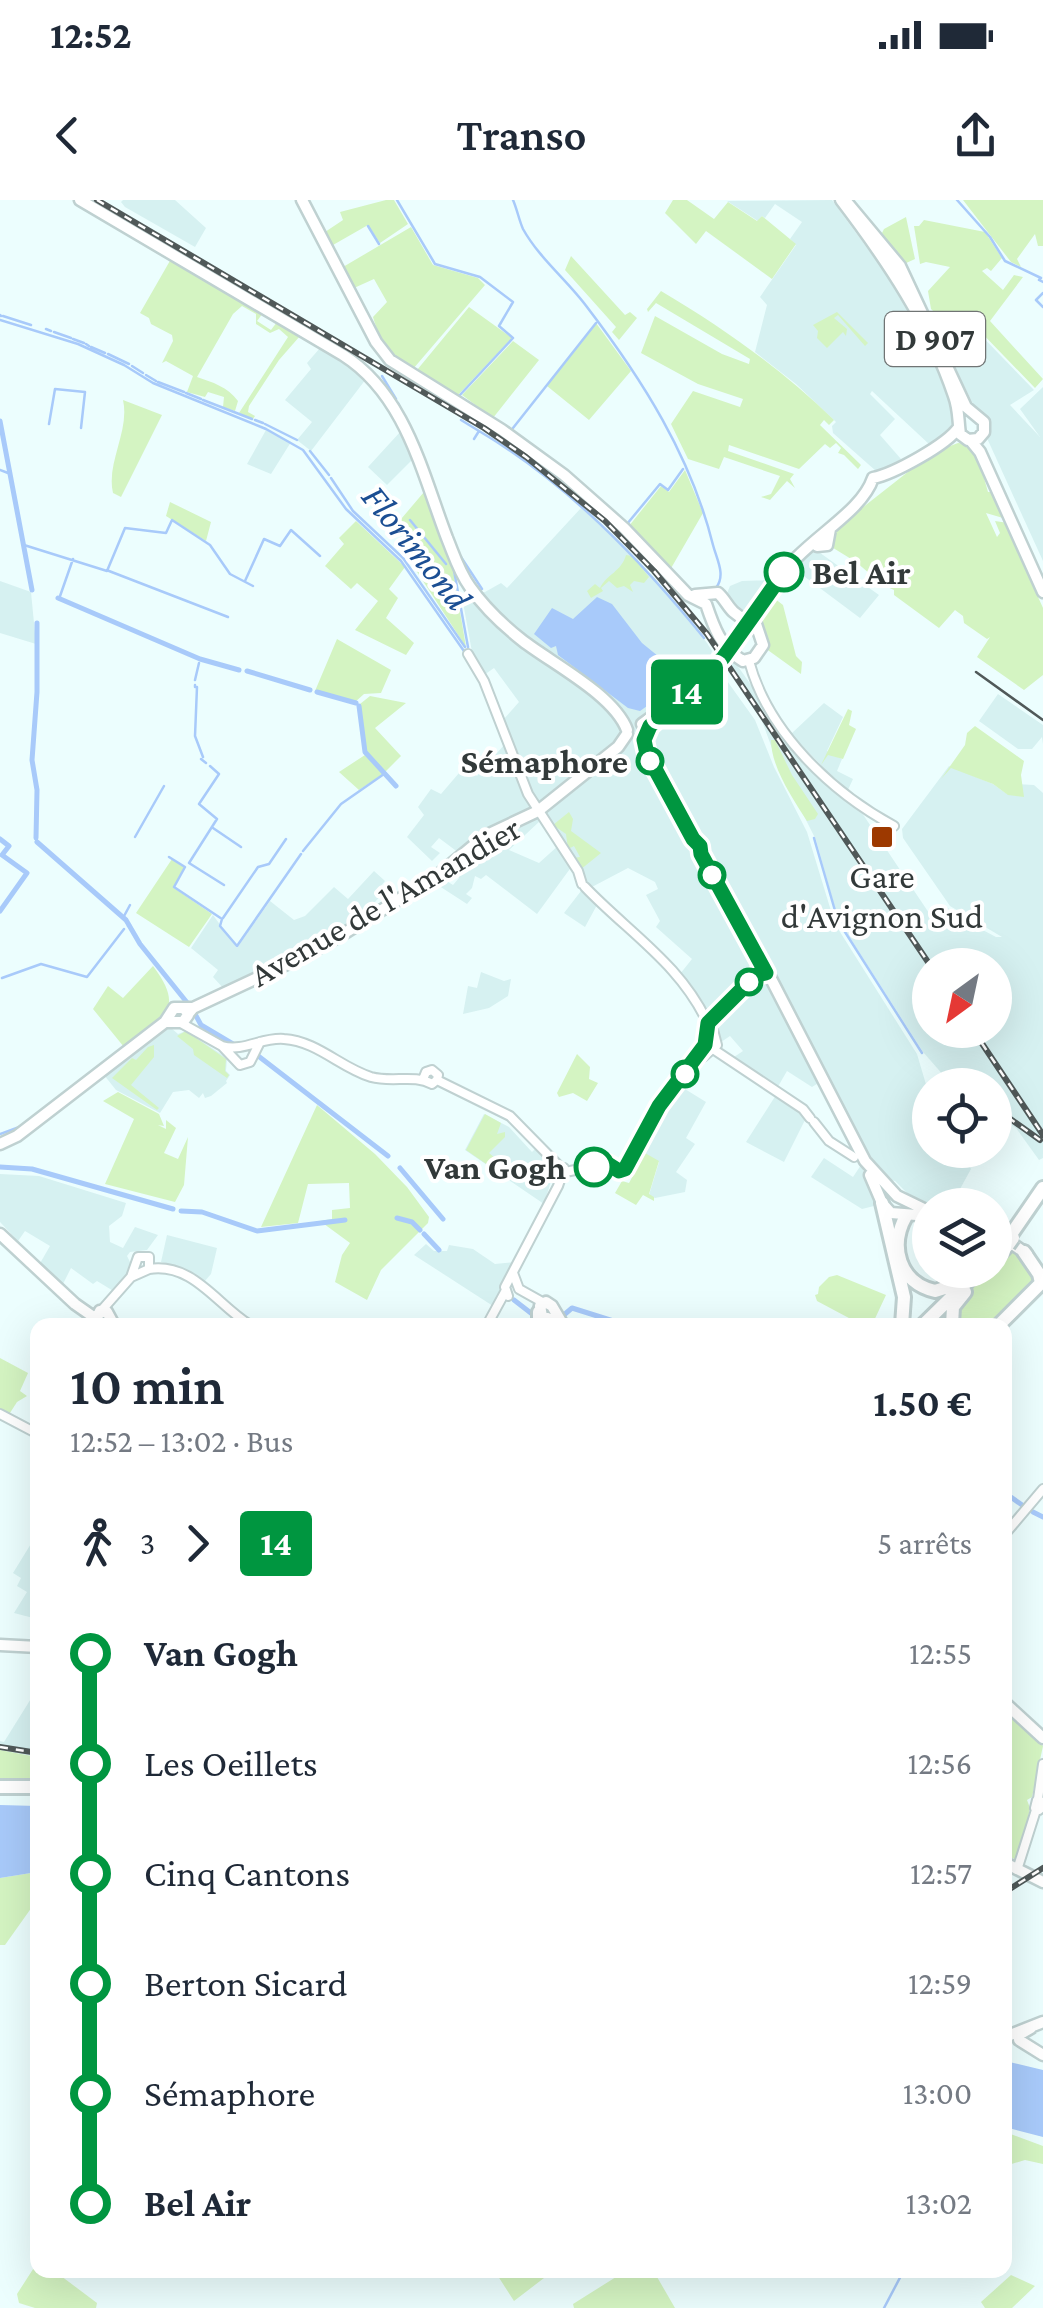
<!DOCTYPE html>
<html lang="fr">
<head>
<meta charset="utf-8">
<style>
  body { margin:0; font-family:"Crimson Pro",serif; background:#f6f6f7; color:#1f2937; height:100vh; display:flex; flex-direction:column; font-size:38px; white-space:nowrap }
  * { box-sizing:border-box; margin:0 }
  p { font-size:32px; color:#747a83 }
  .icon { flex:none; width:55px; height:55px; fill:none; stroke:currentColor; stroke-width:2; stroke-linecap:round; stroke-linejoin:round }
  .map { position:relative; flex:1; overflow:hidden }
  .panel { position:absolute; left:30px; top:1118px; width:982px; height:960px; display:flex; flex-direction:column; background:#fff; border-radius:20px; box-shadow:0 10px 40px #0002 }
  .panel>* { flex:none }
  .badge { padding:0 20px; border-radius:8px; font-size:35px; line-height:65px }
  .needle { width:65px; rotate:213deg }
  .tools { position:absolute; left:912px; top:748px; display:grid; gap:20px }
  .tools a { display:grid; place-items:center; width:100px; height:100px; border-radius:50%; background:#fff; box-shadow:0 10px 40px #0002; font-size:50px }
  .map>.badge { position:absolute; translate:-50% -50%; box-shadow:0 0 0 5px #fff }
  .legs { display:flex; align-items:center; gap:15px; height:110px; padding:0 40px; font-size:32px }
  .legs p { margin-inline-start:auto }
  .head { display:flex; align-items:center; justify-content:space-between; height:170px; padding:0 40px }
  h1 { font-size:55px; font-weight:600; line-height:75px }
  ul { padding:0 40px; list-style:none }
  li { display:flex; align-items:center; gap:35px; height:110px; font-size:38px }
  li i { display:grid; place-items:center; width:15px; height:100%; margin:0 12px; background:currentColor }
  li i::after { content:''; width:25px; height:25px; margin:-12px; border:8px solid; border-radius:50%; background:#fff }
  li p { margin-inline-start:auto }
  li:first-child i { background:linear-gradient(#0000 50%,currentColor 0) }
  li:last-child i { background:linear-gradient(currentColor 50%,#0000 0) }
  .status { display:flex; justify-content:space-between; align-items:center; height:70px; padding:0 50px; background:#fff; direction:ltr }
  .status svg { height:28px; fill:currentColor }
  header { display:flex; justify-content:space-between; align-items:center; height:130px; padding:0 40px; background:#fff; font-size:45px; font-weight:600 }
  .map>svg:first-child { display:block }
  .built { fill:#d6f1f1; fill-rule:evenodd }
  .green { fill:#d4f4c2 }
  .water { fill:#a8cafa }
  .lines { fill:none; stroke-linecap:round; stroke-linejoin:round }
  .stream { stroke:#a8cafa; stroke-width:2.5 }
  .canal { stroke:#a8cafa; stroke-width:5 }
  .minor-casing { stroke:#bfd1d1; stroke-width:12 }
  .major-casing { stroke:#bfd1d1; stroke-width:15 }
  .highway-casing { stroke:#bfd1d1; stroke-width:18 }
  .minor { stroke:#fff; stroke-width:8 }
  .major { stroke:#fff; stroke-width:10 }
  .highway { stroke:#fff; stroke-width:12 }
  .tram { stroke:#505959; stroke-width:2.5 }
  .rail-casing { stroke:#505959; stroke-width:6 }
  .rail { stroke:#fff; stroke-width:2.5; stroke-dasharray:8; stroke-linecap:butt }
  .major-bridge-casing { stroke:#bfd1d1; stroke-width:15; stroke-linecap:butt }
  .highway-bridge-casing { stroke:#bfd1d1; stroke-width:18; stroke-linecap:butt }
  .major-bridge { stroke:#fff; stroke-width:10 }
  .highway-bridge { stroke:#fff; stroke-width:12 }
  .line-1-casing { stroke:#fff; stroke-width:22 }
  .line-1 { stroke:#009640; stroke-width:15 }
  .stop-1-dot { fill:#fff; stroke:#009640; stroke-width:5 }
  .poi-dot { fill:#9d3900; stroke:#fff; stroke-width:4 }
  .labels { text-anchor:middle; stroke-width:8; stroke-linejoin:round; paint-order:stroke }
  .shield { fill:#fff; stroke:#707474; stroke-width:2.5 }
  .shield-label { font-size:32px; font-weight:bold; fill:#323939 }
  .stop-label { font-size:35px; font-weight:bold; fill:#323939; stroke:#fff; text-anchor:end }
  .poi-label { font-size:35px; fill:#323939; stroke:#fff }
  .street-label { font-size:35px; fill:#323939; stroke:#fff }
  .water-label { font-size:38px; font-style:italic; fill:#1b4e93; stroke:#fff }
</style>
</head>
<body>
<div class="status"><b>12:52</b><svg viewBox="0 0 49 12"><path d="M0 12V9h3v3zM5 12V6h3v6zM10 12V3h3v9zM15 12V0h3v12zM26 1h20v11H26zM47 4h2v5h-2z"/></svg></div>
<header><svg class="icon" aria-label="back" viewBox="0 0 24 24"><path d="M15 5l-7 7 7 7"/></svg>Transo<svg class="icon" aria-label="share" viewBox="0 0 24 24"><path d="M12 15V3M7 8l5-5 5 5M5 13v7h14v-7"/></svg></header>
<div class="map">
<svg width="1043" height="2108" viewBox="0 0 1043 2108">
  <rect width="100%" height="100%" fill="#ecfefe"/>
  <path class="built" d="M123,0H175L206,28L195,47L125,7L121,2Z
    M832,0L897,89L923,131L955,208L956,226L930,245L872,191L870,194L895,219L880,235L901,259L884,272L876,271L833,233L832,226L836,222L796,184L755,152L767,105L760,97L796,45L790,39L802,22L775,4L765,18L762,16L758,21L727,1Z
    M973,127L1034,190L1010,205L1040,237L1020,209L1043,187V361L986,236L988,229L982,214L976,210L946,150Z
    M320,148L366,179L311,251L297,240L312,222L285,200L311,169L307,163Z
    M266,230L291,242L271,274L247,264Z
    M401,231L413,259L387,285L368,267Z
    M581,308L623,345L665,390L707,443L712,451L710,457L755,520L774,567L807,632L835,724L917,854L930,898V950H962L971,969L960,989L942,1005H930V1009L916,1002L895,981L884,979L825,879L812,887L787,871L776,890L734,857L743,851L730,836L721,842L708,813L680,774L692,759L656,727L660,721L646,695L658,689L655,682L628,668L590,688L527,589L503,520L519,502L494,468L484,475L472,452L462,397L465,393L485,392L501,383L507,388Z
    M816,350L879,395L860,418L793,368L809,352Z
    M773,380L748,414H740L726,396L730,386L742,381Z
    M0,381L31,392L36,444L0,433Z
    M732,458L792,543L843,599L862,613L929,713L944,705L962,719L996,737H1002L950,706L903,638L902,629L949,566L993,584L1007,594L1016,584L1034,585L1043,593V958L1039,960L1016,928L995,914V885H952L923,852L838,719L816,640L777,562L758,510L725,464ZM930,765H995V830H930Z
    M998,494L1043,525V544L1042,537L1032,549H1018L979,521Z
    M824,503L843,517L827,551L842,559L837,571L853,579L847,592L791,534Z
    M504,545L532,610L459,653L439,638L431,647L440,653L432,661L407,637L424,615L418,607L431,589L441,594L465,566L477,576Z
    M534,617L541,620L509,650L539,663L559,645L572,666L537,714L486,675L481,679L475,676L472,688L466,694L472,698L467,704L433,682L440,677L453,685L459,678L448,670L491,636Z
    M374,671L385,681L380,687L383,693L375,702L381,708L316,746L225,790L213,777L218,770L191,748L213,715L237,748L270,701L294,720L305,716L334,687L348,699Z
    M581,691L597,705L585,727L564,713Z
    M481,772L504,781L511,779L508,796L489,808L463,814L468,786L477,788Z
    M170,827L178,834L186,831L227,858L226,871L230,875L226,881L227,883L211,896L205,898L203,893L199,898L189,890L173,892L160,913L116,890L104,875Z
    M680,886L706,902L686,938L695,944L676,972L687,980L685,992L655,998L649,995L659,962L639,950L661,911Z
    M776,895L800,911L805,920L784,962L746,942Z
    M484,914L509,927L532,952L535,949L540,951L555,968L544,1004L465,950Z
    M824,958L853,977L861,965L875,997L874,1006L862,1009L811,977Z
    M0,974L39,976L126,1003L122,1016L109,1026L110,1042L123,1048L135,1027L158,1035L147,1050L130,1052L127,1056L132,1066L130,1074L115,1092L97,1081L93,1084L71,1068L62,1086L39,1065L50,1046L25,1031L18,1041L0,1022Z
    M167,1035L217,1048L211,1074L204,1082L188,1071L161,1062Z
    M426,1044L434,1051H447L449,1045L473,1049L495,1064L514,1062L493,1106L414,1055Z
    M37,1334V1419L14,1413L27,1392L17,1386L21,1378L13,1373Z
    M37,1489V1557L0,1550V1541L4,1542Z"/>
  <path class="green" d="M386,0H394L408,24L380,43L368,25L333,45L325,32L343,20L340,12Z
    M673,0H687L714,19L728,2L757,21L762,16L796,44L772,79L706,31L696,44L665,13Z
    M963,0H1043V46H1038L1035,34L1017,59L1021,67L1011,62Z
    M906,17L915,59L904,64L882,33L884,29Z
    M924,20L985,32L1002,58L991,71L987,68L982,71L1003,90L1014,75L1023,77L990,121L1043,179L1035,188L976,127L961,138L931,109L928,91L950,67L926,62L920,64L914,26H919Z
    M411,27L433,65L478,78L485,85L413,169C390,156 380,141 373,117L387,102L374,79L354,88L343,67Z
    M571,56L625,115L630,112L637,118L619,140L612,132L616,127L565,70Z
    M171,59L263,113L257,121L271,130L277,122L300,136L279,160L249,206L248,212L255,216L253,219L239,213L288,137L279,129L270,133L256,124V114L242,106L233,114L197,177C212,182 228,187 238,201L235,211L223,207L224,197L208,192L205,197L187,192L193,176L166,161L162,163L173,141L172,135L151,124L149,118L140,113Z
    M661,91C725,129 780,168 834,220L829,225L824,220L820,225L861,265L858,269L844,255L838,253L841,248L836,243L830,248L825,244L799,269L729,245L728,251L794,274L790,279L795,288L787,281L770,300L761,297L771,294L780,276L724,257L719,269L688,259L671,224L693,191L740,207L743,199L698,184L641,153L655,116L722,154L749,164L750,159L656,103L648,112L647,109Z
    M469,107L512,138L458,195L417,170Z
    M837,112L868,143L865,146L838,115L834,118L847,129L846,136L843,132L827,148L817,138L818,131L813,125Z
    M596,123L631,171L589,220L547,186Z
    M513,141L539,160L493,218L462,195Z
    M123,200L162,215L121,297L113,293C106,263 130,231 123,200Z
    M958,243L967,244L978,257L988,292H993L1003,314V318L986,313L997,337L1000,333L995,321L1008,323L1012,339L1018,340L1038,385L1034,388L1043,408V475L1024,490L977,457L990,437L987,439L964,423L963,416L955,410L939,428L894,395V390L883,385L856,362L830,346L834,330L932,253Z
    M685,270L703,313L670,370L629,326L661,286L669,292Z
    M424,292L453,370L466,447L408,358L417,347L396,325Z
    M170,302L211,322L206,341L166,316Z
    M356,321L405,367L389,389L398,398L386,418L414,443L406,455L355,430L378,401L357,383L351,389L325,366L344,344L339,338Z
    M626,355L632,356L649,377L644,383L634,381L630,385L633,392L624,386L617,388L609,381L601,388L603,391L591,398L587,391L595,384L600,388C606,375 622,371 626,355Z
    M774,398L783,405L796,456L802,462L801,474L765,448L767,439L757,420Z
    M337,439L391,470L381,493L364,494L354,503L315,491Z
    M370,496L406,503L375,528L401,556L384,573L366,552L360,504Z
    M848,509L852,511L849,525L856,529L843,559L828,555L821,565Z
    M975,526L1024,561L1021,575L1024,597L1008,595L993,584L951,568L941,579L965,545L967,533Z
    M771,540H775L792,575L818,614L815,619L807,621C793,599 771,567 771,540Z
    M365,555L383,574L359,590L339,572Z
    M569,612L573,619L571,631L601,653L580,670L573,658L580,657L574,646L568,649L566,634L553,625Z
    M172,659L184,667L174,688L212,714L189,747L136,713Z
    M153,766C189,813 158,820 124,847L93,809L108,786L123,798Z
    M186,831L226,859L225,871L229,875L227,878L194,855L193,849L177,836Z
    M154,845V857L131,885L159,908L157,910L112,878L132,858L136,860L148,847Z
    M577,854L590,867L589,879L598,883L587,901L573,893L559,897L557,893Z
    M118,892L159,914L164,926L158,925L166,929V920L176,928L164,953L178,959L188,937L184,985L175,1002L105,984L134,919L103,901Z
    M317,905L375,954L407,987L429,1017L428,1023L381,1070L367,1100L335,1082L342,1055L350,1043L320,1021L332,1019V1010L350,1008L349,983L308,984L298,1023L261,1027Z
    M485,914L501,923L497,934L505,932V937L489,953L495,958L493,963L508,974L505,977L466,950Z
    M645,953L659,961L649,994L654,997V1001L643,995L636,1005L615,993L622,981L629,983Z
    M1011,1048L1020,1053L1038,1081L995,1125H953L958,1103L990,1070H995V1065Z
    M837,1075L886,1095L872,1125H862L817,1101L815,1095L818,1094L819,1087L829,1077Z
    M0,1158L28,1173L20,1191L27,1196L17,1202L8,1216L0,1212Z
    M1005,1513L1043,1546L1032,1597L1027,1600L1030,1608L1019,1661L1005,1655Z
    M0,1550L37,1557V1582L0,1579Z
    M37,1672V1700L5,1745H0V1678Z
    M1005,1932L1043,1946V1964L1025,1960L1005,1966Z
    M37,2063L38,2070H53L97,2103L96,2108H35L19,2103L17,2094Z
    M494,2070H538L544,2078L514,2101Z
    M619,2070H653L675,2108H574L573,2104L616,2077Z
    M1011,2075L1035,2086L1012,2108H985L981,2102Z"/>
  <path class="water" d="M597,397L612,404L642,443L680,474L677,485L640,511L628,508L558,455L556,446L551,448L534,434L552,408L573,419Z
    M0,1605L37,1606V1672L0,1678Z
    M1005,1861L1043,1870V1937L1005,1927Z"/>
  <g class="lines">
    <path class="stream" d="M397,0L435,64L480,77L513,102L499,126L513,138L459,196L484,213
      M513,0C517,9 519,20 523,29C539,58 568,81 587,107C642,179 691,256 713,345C717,360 726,375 716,388
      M957,0L990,37L1005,61L1041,78L1039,80L1043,82
      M368,26L379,44
      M1043,93L1036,100L1043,107
      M0,115L1,116
      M3,116L31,125
      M0,120L78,144L124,165L153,183L266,229L303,250L346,309L401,361L466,454
      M46,129L51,131
      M54,132L71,138
      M73,139L84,143
      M86,144L89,146
      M91,147L105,153
      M108,154L129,164
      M132,166L143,173
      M146,175L156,181
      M382,176L396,199
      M158,182L184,192
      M186,193L201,199
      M203,200L252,219
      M398,203L404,216
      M255,220L263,223
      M461,220L479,231L474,239
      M49,224L55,189L85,192L81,228
      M265,224L297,240
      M513,228L596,123
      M479,231C567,283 640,359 704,438
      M310,251L329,275
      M0,270L8,273
      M418,271L427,297
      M331,278L353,311L403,358L465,447
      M410,320L446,364
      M627,324L660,284L668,290L683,269
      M24,345L107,371L125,328L166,333L172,320L210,345L230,374L253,386
      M459,354L482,389
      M453,365L468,447
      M109,371L228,417
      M245,381L264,339L280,346L291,330L320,356
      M59,399L73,359
      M195,480L199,463
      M195,487V485
      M197,487L195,536L203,557
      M201,559L206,563
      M210,566L219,574L199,604L217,619L189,663L224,685
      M213,628L241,647
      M135,637L164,586
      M814,638L838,721L922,853
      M303,651L341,604L384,574
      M169,657L185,667L174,687L222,719L220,726L237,746L301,654
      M123,718L130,705
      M223,718L258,667L269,664L286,639
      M128,726L130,725
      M2,778L41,764L87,777L124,729
      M0,934L22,926
      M884,2108L904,2070"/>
    <path class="canal" d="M0,221L32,390
      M58,398L200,459L239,470
      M247,471L310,490
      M317,492L356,503
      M359,506L365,552L396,586
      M36,638L37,590L32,560L37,492V423
      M0,639L9,646L2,655L27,673L0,711
      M37,642L126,720L140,744L189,805
      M194,812L201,825L233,844
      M257,855L388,956
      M0,967L32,969L173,1009
      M400,968L443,1019
      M181,1011L202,1012L257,1031L345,1020
      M397,1018L412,1022L420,1030
      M424,1034L439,1050
      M514,1100L536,1117
      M565,1114L572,1108L626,1125
      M1005,1293L1025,1307
      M1033,1312L1043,1317"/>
    <defs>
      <path id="minor" d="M468,454L484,481L528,594L578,671L582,684
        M749,461C768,532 831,592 894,626
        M585,687C629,733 682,765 709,826
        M723,811L758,774
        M181,823L222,846L240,865L250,862L260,842
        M222,846C244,852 262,837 284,839C317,841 341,868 371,877C393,883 414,874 432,884L437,880L510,916L565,972L606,964L616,968
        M713,849L803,909L810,918
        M703,857L717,845L712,826
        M424,877L426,872L432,870L438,875L437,880
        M814,922L829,941L854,957
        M616,968L625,969L659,906L705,845L707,825L724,810
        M149,1069C193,1062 217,1105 250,1125
        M513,1073L519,1089L544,1103
        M508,1096L505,1087L558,986L564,968
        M101,1111L131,1077L149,1069V1057H138L131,1077
        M487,1125L505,1092
        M0,1214L38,1234
        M1005,1334L1043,1289
        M1038,1599L1043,1564
        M1043,1602L1037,1600L1035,1608L1039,1610L1043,1606
        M1017,1670L1036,1610"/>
      <path id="major" d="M80,0L343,155C406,195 422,273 447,338C454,355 459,372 470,387C484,407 504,426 523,441C553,464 614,495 627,530
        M302,0L376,142L390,160L502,230L564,275L624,328L688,395L706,404C713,425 721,449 743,461L754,458L763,445L754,418
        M841,0C886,59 930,124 954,196C959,209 958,221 960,234L968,240L978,239L984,232V222L966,207L900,66L845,0
        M971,241L980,252L1043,392
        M817,346L827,345L830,329
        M775,386C797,343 860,317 873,278C893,274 947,245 959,227
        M695,395L718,393C728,402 729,413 745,419L752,413
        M733,447L778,384
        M642,524L693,488
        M644,540L647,554L693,639L700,646L701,654L759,762L766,769L865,961L897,996L930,1012
        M188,814L193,808L306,755L348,731L438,675L485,636L538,611L618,547L627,534
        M165,822H183L188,815L185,809
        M0,944L17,936L165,822L174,808H193
        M870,975L882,1003L891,1013L929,1016
        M995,1032L1027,1054
        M0,1034L75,1104L105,1125
        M97,1118L100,1111L107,1112L114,1125
        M562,1123L552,1106L546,1102L540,1106L542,1116L565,1125
        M0,1445L38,1447
        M1005,1503L1043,1538
        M1005,1663L1043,1682
        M1031,1828L1019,1835V1840L1043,1855
        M1005,1837L1043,1822"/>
      <path id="highway" d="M882,1003L904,1097L902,1125
        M906,1016C889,1046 899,1083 935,1091L967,1081
        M1010,1036L1043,988
        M995,1059L1008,1045
        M539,1125V1112
        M923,1125L979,1070
        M952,1125L953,1107L965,1092
        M999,1125L1041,1083L1039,1074L1024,1052
        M0,1587H38"/>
    </defs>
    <use href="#minor" class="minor-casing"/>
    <use href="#major" class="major-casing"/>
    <use href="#highway" class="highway-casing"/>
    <use href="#minor" class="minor"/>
    <use href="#major" class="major"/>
    <use href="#highway" class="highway"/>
    <path class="tram" d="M976,472L1043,520"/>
    <defs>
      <path id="rail" d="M97,0L484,228L526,257L605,321L654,371L707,434L930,765
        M973,830L1043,935
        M949,875L962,885
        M995,908L1040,940
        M0,1547L38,1553
        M1005,1692L1043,1668"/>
    </defs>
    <use href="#rail" class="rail-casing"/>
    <use href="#rail" class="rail"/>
    <defs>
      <path id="major-bridge" d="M693,488L733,447"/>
      <path id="highway-bridge" d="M1008,1045L1013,1038"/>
    </defs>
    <use href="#major-bridge" class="major-bridge-casing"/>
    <use href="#highway-bridge" class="highway-bridge-casing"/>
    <use href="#major-bridge" class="major-bridge"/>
    <use href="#highway-bridge" class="highway-bridge"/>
  </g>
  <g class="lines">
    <defs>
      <path id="line-1" d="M594,967L608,964L619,971L625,969L659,906L705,845L708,823L756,775L766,773L701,654L700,646L693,639L647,554L644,540L650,526L723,458L784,372"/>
    </defs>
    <use href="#line-1" class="line-1-casing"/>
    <use href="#line-1" class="line-1"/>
  </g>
  <g class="stop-1-dot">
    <circle cx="784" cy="372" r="18"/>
    <circle cx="650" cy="561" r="12"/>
    <circle cx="712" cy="675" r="12"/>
    <circle cx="749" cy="782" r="12"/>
    <circle cx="685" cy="874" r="12"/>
    <circle cx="594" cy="967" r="18"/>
  </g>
  <rect class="poi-dot" x="870" y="625" width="24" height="24" rx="5"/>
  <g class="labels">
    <rect class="shield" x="885" y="112" width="100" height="54" rx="8"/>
    <g class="shield-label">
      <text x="935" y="150">D 907</text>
    </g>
    <g class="stop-label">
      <text x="812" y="384" text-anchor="start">Bel Air</text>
      <text x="628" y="573">Sémaphore</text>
      <text x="566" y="979">Van Gogh</text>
    </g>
    <g class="poi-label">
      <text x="882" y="688">Gare<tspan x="882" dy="40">d'Avignon Sud</tspan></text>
    </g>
    <g class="street-label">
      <text transform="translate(385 701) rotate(-30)" y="12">Avenue de l'Amandier</text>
    </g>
    <g class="water-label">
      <text transform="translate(417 347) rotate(51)" y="13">Florimond</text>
    </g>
  </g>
</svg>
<div class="tools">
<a><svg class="needle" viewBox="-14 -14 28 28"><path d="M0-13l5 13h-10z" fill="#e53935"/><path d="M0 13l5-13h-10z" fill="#747a83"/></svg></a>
<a><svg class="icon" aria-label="locate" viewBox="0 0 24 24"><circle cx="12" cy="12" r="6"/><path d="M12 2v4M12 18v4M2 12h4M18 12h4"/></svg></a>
<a><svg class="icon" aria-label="layers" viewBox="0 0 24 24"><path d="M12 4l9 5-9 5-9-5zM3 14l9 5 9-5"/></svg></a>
</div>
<b class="badge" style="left:687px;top:492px;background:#009640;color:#fff">14</b>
<section class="panel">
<div class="head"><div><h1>10 min</h1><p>12:52 – 13:02 · Bus</p></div><b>1.50 €</b></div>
<div class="legs"><svg class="icon" aria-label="walk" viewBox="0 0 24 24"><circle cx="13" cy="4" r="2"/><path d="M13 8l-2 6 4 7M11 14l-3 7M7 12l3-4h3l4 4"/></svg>3<svg class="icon" aria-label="forward" viewBox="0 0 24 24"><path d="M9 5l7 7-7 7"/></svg><b class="badge" style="background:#009640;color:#fff">14</b><p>5 arrêts</p></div>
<ul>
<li><i style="color:#009640"></i><b>Van Gogh</b><p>12:55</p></li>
<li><i style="color:#009640"></i><span>Les Oeillets</span><p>12:56</p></li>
<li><i style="color:#009640"></i><span>Cinq Cantons</span><p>12:57</p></li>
<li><i style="color:#009640"></i><span>Berton Sicard</span><p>12:59</p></li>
<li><i style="color:#009640"></i><span>Sémaphore</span><p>13:00</p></li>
<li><i style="color:#009640"></i><b>Bel Air</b><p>13:02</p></li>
</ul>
</section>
</div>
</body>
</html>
